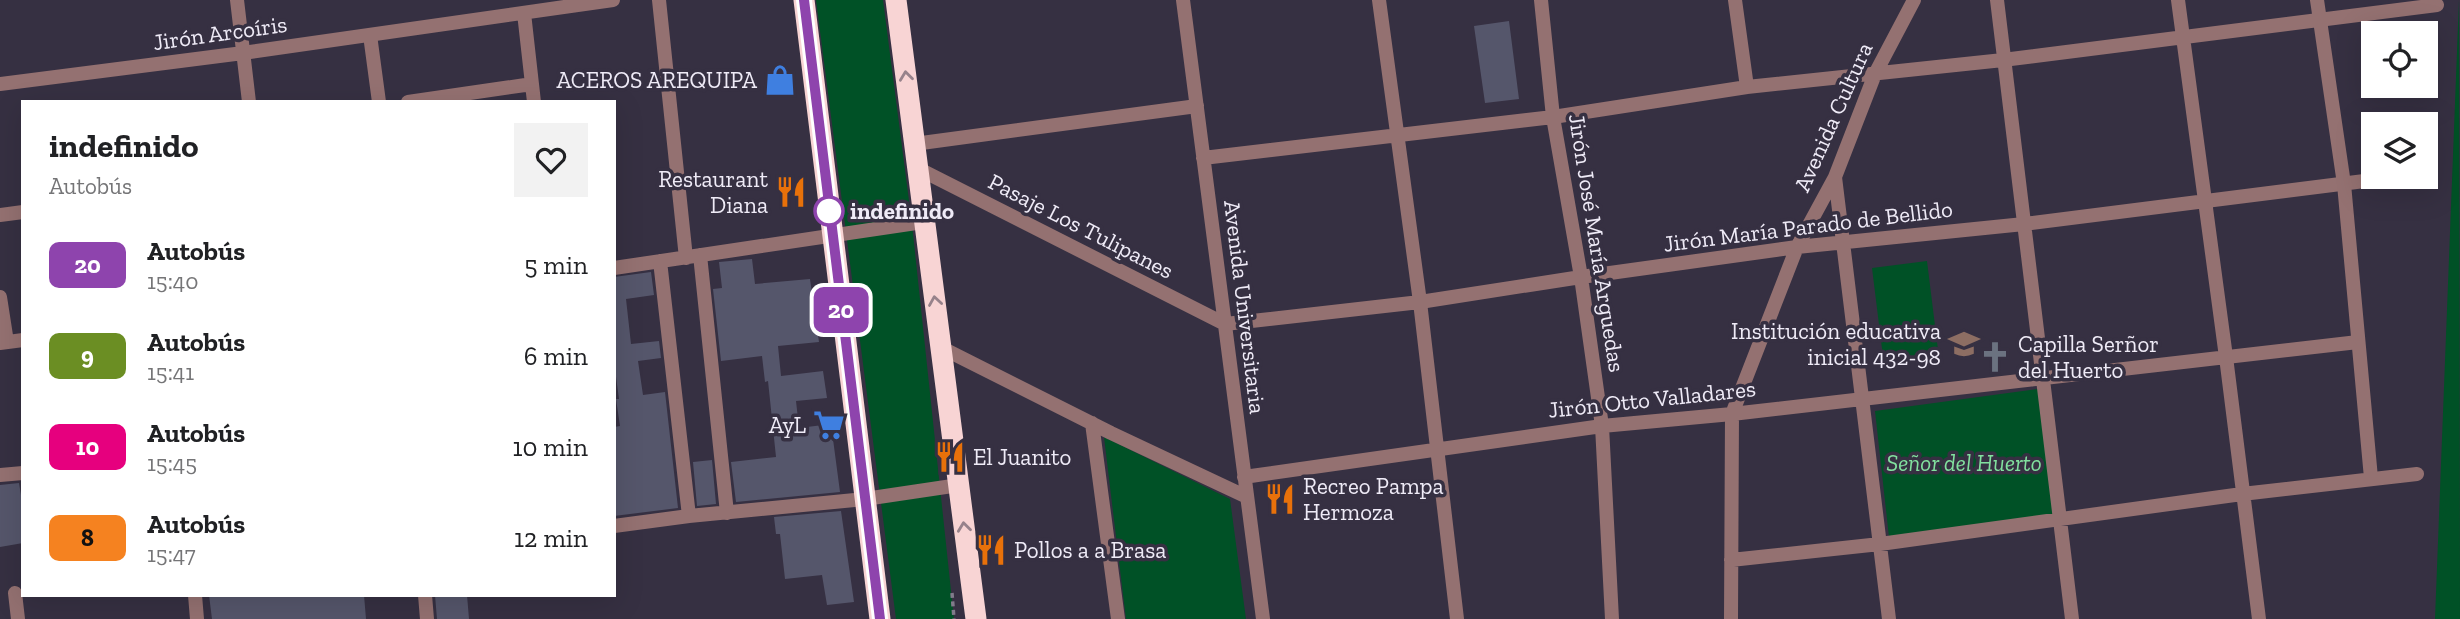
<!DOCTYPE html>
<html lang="es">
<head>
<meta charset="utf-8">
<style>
  body { margin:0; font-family:"Zilla Slab",serif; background:#f2f2f2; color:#202124; height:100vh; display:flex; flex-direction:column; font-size:26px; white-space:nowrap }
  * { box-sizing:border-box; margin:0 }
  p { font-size:23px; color:#757577 }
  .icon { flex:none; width:38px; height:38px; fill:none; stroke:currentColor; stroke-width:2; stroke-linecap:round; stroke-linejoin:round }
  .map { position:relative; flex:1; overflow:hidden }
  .sheet { position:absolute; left:21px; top:100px; width:595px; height:497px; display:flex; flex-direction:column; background:#fff; border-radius:0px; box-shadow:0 7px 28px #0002 }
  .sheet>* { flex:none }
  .badge { padding:0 14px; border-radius:10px; font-size:24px; line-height:46px }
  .tools { position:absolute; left:2361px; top:21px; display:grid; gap:14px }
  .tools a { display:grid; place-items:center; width:77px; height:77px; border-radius:0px; background:#fff; box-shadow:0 7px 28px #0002; font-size:35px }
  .map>.badge { position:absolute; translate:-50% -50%; box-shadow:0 0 0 4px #fff }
  .round { display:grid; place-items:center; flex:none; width:74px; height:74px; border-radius:0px; background:#f2f2f2 }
  .headline { display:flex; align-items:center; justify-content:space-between; height:119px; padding:0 28px }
  h1 { font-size:33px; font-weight:800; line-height:52px }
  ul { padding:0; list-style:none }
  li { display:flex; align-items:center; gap:21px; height:91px; padding:0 28px }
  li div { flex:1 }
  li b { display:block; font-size:26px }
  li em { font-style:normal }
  li .badge { min-width:77px; font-weight:700; text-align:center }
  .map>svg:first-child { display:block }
  .green { fill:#005126 }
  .building { fill:#55566b }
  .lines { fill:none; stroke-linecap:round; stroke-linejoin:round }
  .path { stroke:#817b8b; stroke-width:3.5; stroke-dasharray:5 3.5; stroke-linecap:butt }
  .street { stroke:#947171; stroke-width:14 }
  .highway { stroke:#f8d4d4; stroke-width:21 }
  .oneway { stroke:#97828b }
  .line-casing { stroke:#fff; stroke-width:16 }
  .line { stroke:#8e44ad; stroke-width:10 }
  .stop-dot { fill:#fff; stroke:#8e44ad; stroke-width:3.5 }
  .labels { text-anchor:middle; stroke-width:7; stroke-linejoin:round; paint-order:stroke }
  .street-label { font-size:23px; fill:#efebf7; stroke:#363042 }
  .poi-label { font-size:23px; fill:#efebf7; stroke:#363042; text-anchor:end }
  .stop-label { font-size:23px; font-weight:bold; fill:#efebf7; stroke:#363042; text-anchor:start }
  .park-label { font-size:23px; font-style:italic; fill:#82e19f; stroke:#363042 }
</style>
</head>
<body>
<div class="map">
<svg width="2460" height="619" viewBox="0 0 2460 619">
  <rect width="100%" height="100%" fill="#363042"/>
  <path class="green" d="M816,0H883L912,224L954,619H896Z
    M2459,0L2460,619H2435Z
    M1927,261L1939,358L1884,365L1872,268Z
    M2038,389L2054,516L1889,537L1875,411Z
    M1104,437L1230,499L1246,619H1126Z"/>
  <path class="building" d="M1509,21L1519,99L1485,103L1474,26Z
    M752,259L755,284L810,279L819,342L778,346L781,376L823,371L827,398L796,401L799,428L831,424L840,492L736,502L731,462L776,457L768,381L765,382L762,356L721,361L713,289L722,288L719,262Z
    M651,272L654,295L626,299L631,344L659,341L661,358L638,361L643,395L665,392L678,508L614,516V427L620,426L616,399H619L614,362V277Z
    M712,460L716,504L697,506L693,462Z
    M19,483L23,507V543L0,547V485Z
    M841,511L854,602L827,605L822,575L785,579L780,534H776L774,517Z
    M209,595H364L366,619H212Z
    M435,595H467L469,619H437Z"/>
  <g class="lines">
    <path class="path" d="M952,593L954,619"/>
    <path class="street" d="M237,0L249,102
      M659,0L686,258
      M1183,0L1263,619
      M1379,0L1420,302L1457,619
      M1541,0L1553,117L1581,277L1602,426L1612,619
      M1735,0L1747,87
      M1997,0L2072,619
      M2178,0L2226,357L2259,619
      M2317,0L2344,184L2371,478
      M524,13L534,102
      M370,35L379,102
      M0,84L243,53L613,0
      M408,102L532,84
      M914,144L1197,106
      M1203,158L1553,117L1747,87L2003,60L2437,5
      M917,168L1225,324L1420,302L1581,277L1797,247L2024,224L2396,177
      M1835,177L1889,619
      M0,215L23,212
      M700,255L727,513
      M660,261L689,516
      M614,268L923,222
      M0,297L7,342
      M0,343L23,340
      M942,348L1111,433L1247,497
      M1092,423L1118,619
      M0,475L23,473
      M1244,477L1602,426L1732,414L2358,342
      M614,526L689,516L865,499L959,485
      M1731,560L1880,544L2242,494L2417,474
      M15,593L18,619
      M195,595L197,619
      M425,595L427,619
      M1731,619L1732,414L1797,247L1835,177L1875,74L1914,0"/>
    <path class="highway" d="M804,0L880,619
      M896,0C921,207 950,413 976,619"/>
  </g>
  <defs><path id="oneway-chevron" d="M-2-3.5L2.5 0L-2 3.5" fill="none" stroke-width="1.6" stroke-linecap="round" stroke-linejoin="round" transform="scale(1.75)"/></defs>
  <g class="oneway">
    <use href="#oneway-chevron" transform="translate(906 76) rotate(-97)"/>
    <use href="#oneway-chevron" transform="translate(935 301) rotate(-99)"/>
    <use href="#oneway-chevron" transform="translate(964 527) rotate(-97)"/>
  </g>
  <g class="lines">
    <defs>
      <path id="line" d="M804,0L880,619"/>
    </defs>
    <use href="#line" class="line-casing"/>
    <use href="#line" class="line"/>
  </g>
  <defs>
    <symbol id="shop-bare" viewBox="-9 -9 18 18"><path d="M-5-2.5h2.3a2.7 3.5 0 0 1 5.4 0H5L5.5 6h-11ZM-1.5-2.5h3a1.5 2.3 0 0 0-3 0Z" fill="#3f7fe0" stroke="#363042" stroke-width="2.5" paint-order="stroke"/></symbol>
    <symbol id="restaurant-bare" viewBox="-9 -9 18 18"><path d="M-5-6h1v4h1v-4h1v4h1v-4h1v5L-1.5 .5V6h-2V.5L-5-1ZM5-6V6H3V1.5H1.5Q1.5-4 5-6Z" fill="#e8710a" stroke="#363042" stroke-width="2.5" paint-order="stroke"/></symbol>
    <symbol id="school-bare" viewBox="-9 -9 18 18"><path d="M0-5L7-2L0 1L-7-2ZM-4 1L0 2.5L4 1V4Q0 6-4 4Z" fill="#8d6e63" stroke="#363042" stroke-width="2.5" paint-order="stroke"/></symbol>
    <symbol id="church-bare" viewBox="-9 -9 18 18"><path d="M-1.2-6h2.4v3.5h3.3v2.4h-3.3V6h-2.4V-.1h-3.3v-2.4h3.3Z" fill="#6b7280" stroke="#363042" stroke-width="2.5" paint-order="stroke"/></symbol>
    <symbol id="supermarket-bare" viewBox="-9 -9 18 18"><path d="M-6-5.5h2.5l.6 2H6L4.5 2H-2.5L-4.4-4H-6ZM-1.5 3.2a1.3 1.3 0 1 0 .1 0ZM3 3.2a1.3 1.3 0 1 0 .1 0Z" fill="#3f7fe0" stroke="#363042" stroke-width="2.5" paint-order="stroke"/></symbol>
  </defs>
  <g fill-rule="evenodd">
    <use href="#shop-bare" x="758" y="58" width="44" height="44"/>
    <use href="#restaurant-bare" x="769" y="170" width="44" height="44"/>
    <use href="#school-bare" x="1942" y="322" width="44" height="44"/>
    <use href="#church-bare" x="1973" y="335" width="44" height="44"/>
    <use href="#supermarket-bare" x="807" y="403" width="44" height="44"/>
    <use href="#restaurant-bare" x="928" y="435" width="44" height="44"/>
    <use href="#restaurant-bare" x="1258" y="477" width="44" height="44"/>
    <use href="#restaurant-bare" x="969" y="528" width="44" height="44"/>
  </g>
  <circle class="stop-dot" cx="829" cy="211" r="14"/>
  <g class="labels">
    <g class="street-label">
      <text transform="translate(220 33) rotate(-8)" y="8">Jirón Arcoíris</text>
      <text transform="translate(1833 117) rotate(-66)" y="8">Avenida Cultura</text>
      <text transform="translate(1081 226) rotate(27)" y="8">Pasaje Los Tulipanes</text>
      <text transform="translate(1808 226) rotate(-7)" y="8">Jirón María Parado de Bellido</text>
      <text transform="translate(1597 243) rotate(81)" y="8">Jirón José María Arguedas</text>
      <text transform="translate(1245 307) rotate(83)" y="8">Avenida Universitaria</text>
      <text transform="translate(1652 399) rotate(-6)" y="8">Jirón Otto Valladares</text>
    </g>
    <g class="poi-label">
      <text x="757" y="88">ACEROS AREQUIPA</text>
      <text x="768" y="187">Restaurant<tspan x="768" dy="26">Diana</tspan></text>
      <text x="1941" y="339">Institución educativa<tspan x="1941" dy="26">inicial 432-98</tspan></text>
      <text x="2018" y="352" text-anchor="start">Capilla Serñor<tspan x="2018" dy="26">del Huerto</tspan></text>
      <text x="806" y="433">AyL</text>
      <text x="973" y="465" text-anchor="start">El Juanito</text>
      <text x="1303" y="494" text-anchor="start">Recreo Pampa<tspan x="1303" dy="26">Hermoza</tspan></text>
      <text x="1014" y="558" text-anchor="start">Pollos a a Brasa</text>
    </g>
    <g class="stop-label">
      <text x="850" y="219">indefinido</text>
    </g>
    <g class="park-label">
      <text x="1964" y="471">Señor del Huerto</text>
    </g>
  </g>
</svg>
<div class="tools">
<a><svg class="icon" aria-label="locate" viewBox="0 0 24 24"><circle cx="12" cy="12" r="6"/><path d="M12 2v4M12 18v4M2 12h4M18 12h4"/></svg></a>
<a><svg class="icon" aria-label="layers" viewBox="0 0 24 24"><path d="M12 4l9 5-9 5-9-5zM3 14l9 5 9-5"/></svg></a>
</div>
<b class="badge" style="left:841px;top:310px;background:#8e44ad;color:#fff">20</b>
<section class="sheet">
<div class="headline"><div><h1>indefinido</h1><p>Autobús</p></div><a class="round"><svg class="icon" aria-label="heart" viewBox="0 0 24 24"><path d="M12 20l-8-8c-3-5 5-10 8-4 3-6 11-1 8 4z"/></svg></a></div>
<ul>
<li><span class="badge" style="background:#8e44ad;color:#fff">20</span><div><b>Autobús</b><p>15:40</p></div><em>5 min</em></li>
<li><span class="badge" style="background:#6b8e23;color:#fff">9</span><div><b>Autobús</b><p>15:41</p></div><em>6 min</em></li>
<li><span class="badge" style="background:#e6007e;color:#fff">10</span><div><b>Autobús</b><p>15:45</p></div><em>10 min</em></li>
<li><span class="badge" style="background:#f58220;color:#111">8</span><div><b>Autobús</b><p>15:47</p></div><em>12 min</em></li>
</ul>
</section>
</div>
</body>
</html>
